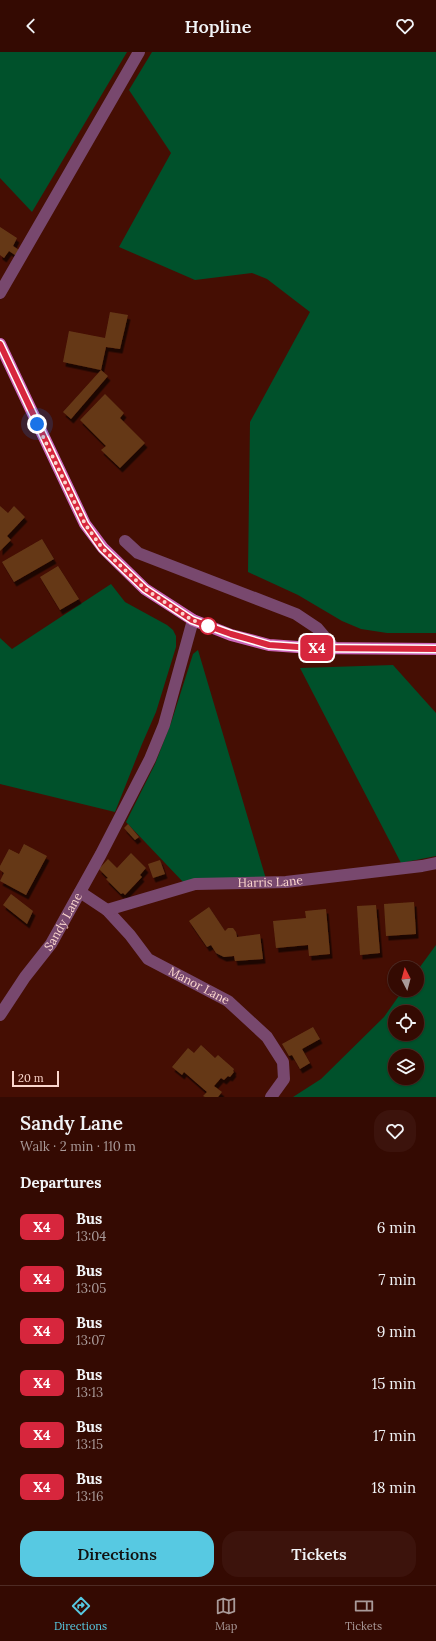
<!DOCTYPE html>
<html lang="en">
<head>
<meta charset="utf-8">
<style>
  body { margin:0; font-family:Lora,serif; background:#3c130c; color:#f1f3f6; height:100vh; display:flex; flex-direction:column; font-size:15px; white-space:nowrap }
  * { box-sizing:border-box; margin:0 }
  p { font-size:13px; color:#a99a99 }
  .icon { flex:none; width:22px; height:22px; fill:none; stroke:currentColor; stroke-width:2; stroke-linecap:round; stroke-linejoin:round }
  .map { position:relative; height:1045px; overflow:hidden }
  .sheet { display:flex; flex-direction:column; background:#340a02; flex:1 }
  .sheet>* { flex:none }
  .badge { padding:0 8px; border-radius:6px; font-size:14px; line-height:26px }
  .needle { width:26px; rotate:354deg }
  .tools { position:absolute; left:388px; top:909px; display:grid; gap:8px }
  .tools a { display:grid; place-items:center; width:36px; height:36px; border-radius:50%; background:#340a02; box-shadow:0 1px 3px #0004,0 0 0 1px #4e2b24; font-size:20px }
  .scale { position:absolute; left:12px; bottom:10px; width:47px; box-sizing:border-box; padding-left:4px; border:2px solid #fbd6cd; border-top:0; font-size:11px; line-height:14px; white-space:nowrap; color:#fbd6cd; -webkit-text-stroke:3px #450e03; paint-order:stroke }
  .you { position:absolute; width:20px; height:20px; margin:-10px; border:3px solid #fff; border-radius:50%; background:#1a73e8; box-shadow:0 0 0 6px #1a73e833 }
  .map>.badge { position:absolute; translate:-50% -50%; box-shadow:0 0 0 2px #fff }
  h2 { padding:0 20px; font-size:15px; line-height:36px }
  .round { display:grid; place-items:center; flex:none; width:42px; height:42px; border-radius:16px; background:#3c130c }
  .summary { display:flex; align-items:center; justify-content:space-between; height:68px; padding:0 20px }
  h1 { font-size:19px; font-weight:600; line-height:30px }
  .button { display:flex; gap:8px; margin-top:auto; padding:8px 20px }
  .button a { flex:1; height:46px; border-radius:16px; background:#57c9e2; color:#111; font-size:16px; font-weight:600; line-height:46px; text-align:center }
  .button a+a { background:#3c130c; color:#f1f3f6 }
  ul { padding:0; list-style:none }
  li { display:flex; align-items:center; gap:12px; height:52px; padding:0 20px }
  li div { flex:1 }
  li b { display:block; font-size:15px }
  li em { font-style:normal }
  li .badge { min-width:44px; font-weight:700; text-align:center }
  header { display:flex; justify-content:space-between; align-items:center; height:52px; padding:0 20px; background:#340a02; font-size:18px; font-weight:600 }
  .tab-bar { display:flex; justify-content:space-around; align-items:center; height:56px; border-top:1px solid #4e2b24; background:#340a02; font-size:11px; color:#a99a99 }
  .tab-bar a { display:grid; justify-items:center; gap:2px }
  .tab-bar .selected { color:#57c9e2 }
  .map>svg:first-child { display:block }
  .green { fill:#00512b; fill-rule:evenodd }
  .building { fill:#653918; filter:url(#shadow) }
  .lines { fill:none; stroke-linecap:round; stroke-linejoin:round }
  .minor { stroke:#78486e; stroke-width:12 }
  .major { stroke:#cb66b8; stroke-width:12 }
  .line-casing { stroke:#fff; stroke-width:9 }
  .line { stroke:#d7263d; stroke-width:6 }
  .walk { stroke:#fbd6cd; stroke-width:4; stroke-dasharray:0 7.2 }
  .stop-dot { fill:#fff; stroke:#d7263d; stroke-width:2 }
  .labels { text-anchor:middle; stroke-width:4; stroke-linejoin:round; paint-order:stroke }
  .street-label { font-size:12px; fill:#fbd6cd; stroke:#450e03 }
</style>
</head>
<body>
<header><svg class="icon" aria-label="back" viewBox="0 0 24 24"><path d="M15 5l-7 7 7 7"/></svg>Hopline<svg class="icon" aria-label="heart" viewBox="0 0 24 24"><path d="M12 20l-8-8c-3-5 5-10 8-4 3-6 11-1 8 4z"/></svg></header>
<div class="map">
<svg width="436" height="1045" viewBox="0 0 436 1045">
  <defs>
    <filter id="shadow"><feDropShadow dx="2.5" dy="4.5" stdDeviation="0" flood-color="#0009"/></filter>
  </defs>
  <rect width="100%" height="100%" fill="#450e03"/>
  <path class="green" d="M0,0H127L32,160L0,126Z
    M152,0H436V581H387L361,577L342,569L298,543L248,520L250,370L310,260L267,227L252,221L195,228L119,195L171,101L129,38Z
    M111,532L125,550L167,573L173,578L176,584V595L156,660L142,692L115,760L0,732V586L12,597Z
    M198,598L266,827L184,831L126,770L155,712L171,671L193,602Z
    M393,613L436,661V804L401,811L300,616Z
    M436,893V1045H293L321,1027L384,965L403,938H417V919ZM395,960H417V982H395ZM395,1004H417V1026H395Z"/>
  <path class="building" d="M0,175L17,186L13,194L19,198L15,203L9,199L4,206L0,203Z
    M110,260L128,263L120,297L106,295L101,318L63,310L69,279L105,286Z
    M101,318L108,324L71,367L63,360Z
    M105,342L124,361L120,366L145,391L120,416L101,398L106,394L80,368Z
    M0,454L8,461L14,454L25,465L7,484L11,488L0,499Z
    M42,487L54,507L14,530L2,510Z
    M58,514L79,547L60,558L40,525Z
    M128,772L139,785L135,788L124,776Z
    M24,792L47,804L26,843L0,829L4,821L0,818V814L9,797L19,802Z
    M131,801L146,816L140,823L142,825L125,843L123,841L121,842L106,827L108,826L99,817L108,807L117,816Z
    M160,808L165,822L153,826L148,812Z
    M11,842L33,859L27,872L3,853Z
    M414,850L416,882L386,884L384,852Z
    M376,853L380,901L360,903L357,854Z
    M209,855L225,879L228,876H233L236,880L237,885L260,882L263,907L235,909L234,904L224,905L216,901L211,893L207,895L189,869Z
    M326,857L330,902L309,904L308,893L276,896L273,869L306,866L305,859Z
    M313,975L320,987L302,997L310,1011L300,1017L292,1003L289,1004L282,992Z
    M201,993L215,1006L218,1003L234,1017L233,1019L234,1020L230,1025L228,1024L224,1028L221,1026L214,1034L222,1040L218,1045H205L203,1044L207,1040L184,1020L182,1023L172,1015L188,996L194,1001Z"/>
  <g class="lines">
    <g class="minor">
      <path d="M0,241L139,0"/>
      <path d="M125,489L138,501L296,562L317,576L334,596"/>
      <path id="s1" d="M80,840L107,858L130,883L148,907L228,949L267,985L283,1010L284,1027L271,1045"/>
      <path id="s2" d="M107,858L195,832L286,830L422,814L436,811"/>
      <path id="s3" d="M0,963L25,925L51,892L101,802L150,707L164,673L193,568"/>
    </g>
    <path class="major" d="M0,292L85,472L103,496L145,537L193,568L231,583L269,593L312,596L436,597"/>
  </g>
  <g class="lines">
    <defs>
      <path id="line" d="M0,292L85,472L102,496L145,537L192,568L231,582L269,593L312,596L436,597"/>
    </defs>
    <use href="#line" class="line-casing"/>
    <use href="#line" class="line"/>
    <path class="walk" d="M37,372L85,472L102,496L145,537L192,568L208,574"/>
  </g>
  <circle class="stop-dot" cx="208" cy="574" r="8"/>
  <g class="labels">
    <g class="street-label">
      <text dy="4" stroke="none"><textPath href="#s2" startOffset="167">Harris Lane</textPath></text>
      <text dy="4" stroke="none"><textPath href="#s3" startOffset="113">Sandy Lane</textPath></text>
      <text dy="4" stroke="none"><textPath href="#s1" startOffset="154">Manor Lane</textPath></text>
    </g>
  </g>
</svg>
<div class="tools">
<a><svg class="needle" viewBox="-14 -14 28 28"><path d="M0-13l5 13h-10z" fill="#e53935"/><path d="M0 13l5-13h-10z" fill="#a99a99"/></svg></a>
<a><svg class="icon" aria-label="locate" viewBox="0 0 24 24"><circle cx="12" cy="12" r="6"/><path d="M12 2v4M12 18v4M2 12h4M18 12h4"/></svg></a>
<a><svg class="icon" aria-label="layers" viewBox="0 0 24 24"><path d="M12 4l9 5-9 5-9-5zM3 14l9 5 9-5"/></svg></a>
</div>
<div class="scale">20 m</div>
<div class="you" style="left:37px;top:372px"></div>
<b class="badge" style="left:317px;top:596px;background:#d7263d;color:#fff">X4</b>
</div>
<section class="sheet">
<div class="summary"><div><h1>Sandy Lane</h1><p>Walk · 2 min · 110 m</p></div><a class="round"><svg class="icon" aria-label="heart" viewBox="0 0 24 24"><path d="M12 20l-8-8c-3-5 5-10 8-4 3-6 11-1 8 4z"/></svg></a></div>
<h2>Departures</h2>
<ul>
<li><span class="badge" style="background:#d7263d;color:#fff">X4</span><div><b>Bus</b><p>13:04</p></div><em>6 min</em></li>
<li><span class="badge" style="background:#d7263d;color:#fff">X4</span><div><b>Bus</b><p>13:05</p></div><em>7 min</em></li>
<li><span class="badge" style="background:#d7263d;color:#fff">X4</span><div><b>Bus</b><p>13:07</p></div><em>9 min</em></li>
<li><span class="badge" style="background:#d7263d;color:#fff">X4</span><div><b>Bus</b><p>13:13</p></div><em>15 min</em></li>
<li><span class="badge" style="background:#d7263d;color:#fff">X4</span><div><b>Bus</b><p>13:15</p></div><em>17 min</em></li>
<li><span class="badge" style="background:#d7263d;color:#fff">X4</span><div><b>Bus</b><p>13:16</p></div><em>18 min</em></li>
</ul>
<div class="button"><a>Directions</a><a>Tickets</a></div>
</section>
<nav class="tab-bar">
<a class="selected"><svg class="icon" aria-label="directions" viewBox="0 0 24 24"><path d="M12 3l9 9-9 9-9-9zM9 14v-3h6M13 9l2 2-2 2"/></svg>Directions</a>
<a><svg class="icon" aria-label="map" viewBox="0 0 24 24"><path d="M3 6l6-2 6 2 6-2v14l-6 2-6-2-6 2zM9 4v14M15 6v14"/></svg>Map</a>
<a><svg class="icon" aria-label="tickets" viewBox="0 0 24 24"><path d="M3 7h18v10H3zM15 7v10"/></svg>Tickets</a>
</nav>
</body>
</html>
